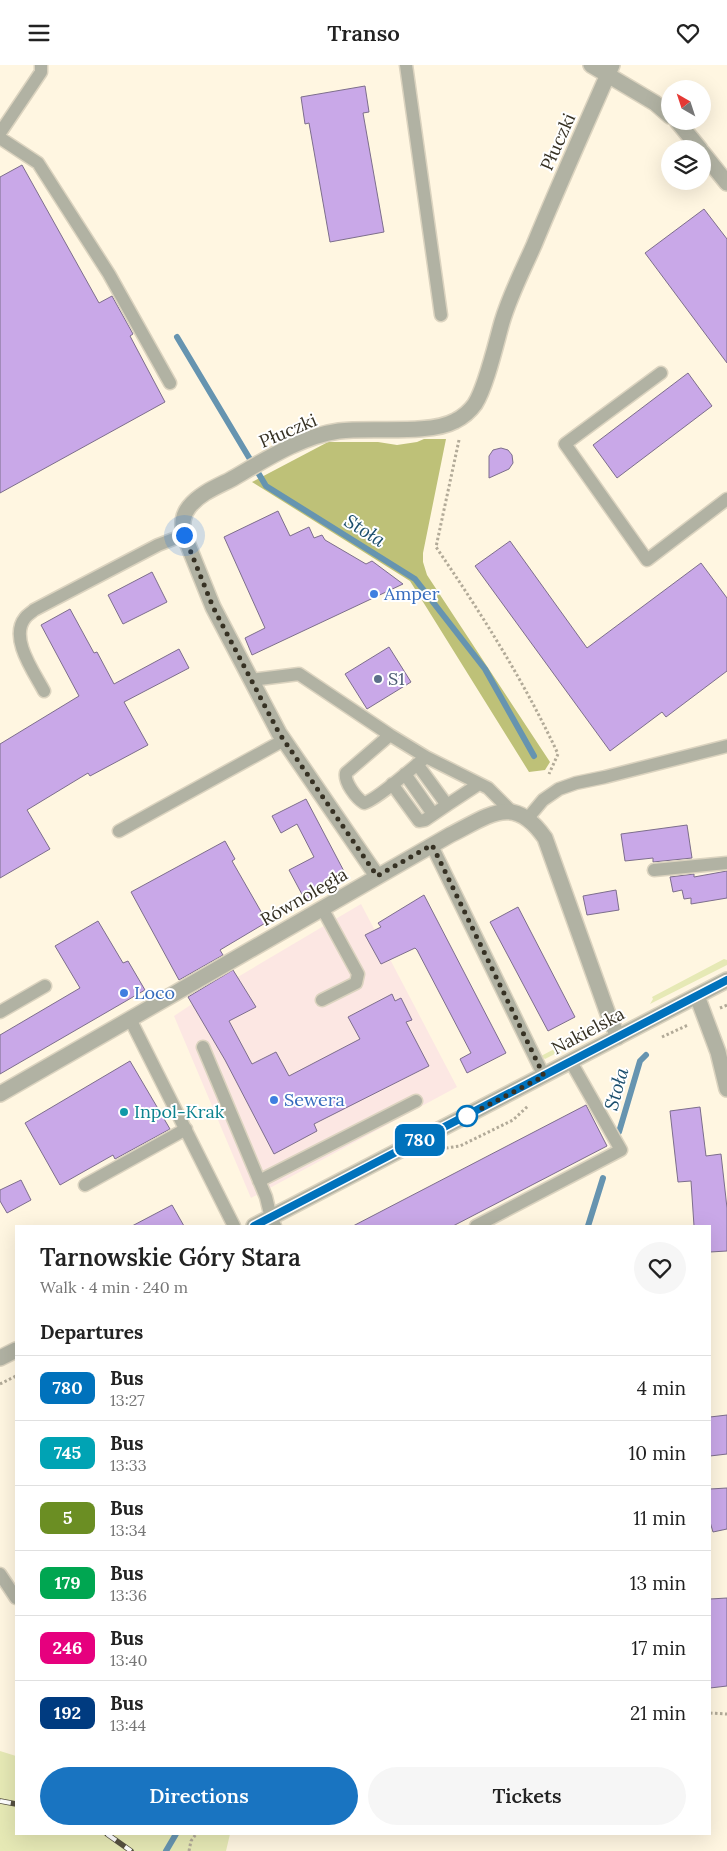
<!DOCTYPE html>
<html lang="en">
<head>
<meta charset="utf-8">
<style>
  body { margin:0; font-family:Lora,serif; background:#f6f6f6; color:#222; height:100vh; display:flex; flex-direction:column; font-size:19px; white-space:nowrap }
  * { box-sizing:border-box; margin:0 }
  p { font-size:16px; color:#767676 }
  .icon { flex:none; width:28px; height:28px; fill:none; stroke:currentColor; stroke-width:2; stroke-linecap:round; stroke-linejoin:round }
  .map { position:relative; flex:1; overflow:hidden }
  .panel { position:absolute; left:15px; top:1160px; width:696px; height:610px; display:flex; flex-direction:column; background:#fff; border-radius:0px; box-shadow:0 5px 20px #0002 }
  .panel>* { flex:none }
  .badge { padding:0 10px; border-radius:8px; font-size:18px; line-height:32px }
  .needle { width:32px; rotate:321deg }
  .tools { position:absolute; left:661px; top:15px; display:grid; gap:10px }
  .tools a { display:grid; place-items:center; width:50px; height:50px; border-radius:50%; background:#fff; box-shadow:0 5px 20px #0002; font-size:25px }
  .you { position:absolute; width:25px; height:25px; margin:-12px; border:4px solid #fff; border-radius:50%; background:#1a73e8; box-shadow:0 0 0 8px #1a73e833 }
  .map>.badge { position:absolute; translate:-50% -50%; box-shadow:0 0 0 2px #fff }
  h2 { padding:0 25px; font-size:19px; line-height:45px }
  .round { display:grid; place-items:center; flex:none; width:52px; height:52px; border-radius:26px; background:#f6f6f6 }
  .summary { display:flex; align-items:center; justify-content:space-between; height:85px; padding:0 25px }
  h1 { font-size:24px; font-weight:600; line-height:38px }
  .button { display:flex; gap:10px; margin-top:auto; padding:10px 25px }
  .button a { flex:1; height:58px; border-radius:30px; background:#1974c1; color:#fff; font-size:20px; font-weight:600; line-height:58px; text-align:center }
  .button a+a { background:#f6f6f6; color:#222 }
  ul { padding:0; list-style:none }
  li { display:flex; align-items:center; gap:15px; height:65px; padding:0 25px; border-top:1px solid #e0e0e0 }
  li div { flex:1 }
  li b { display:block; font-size:19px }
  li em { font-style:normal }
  li .badge { min-width:55px; font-weight:700; text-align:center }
  header { display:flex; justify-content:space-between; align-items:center; height:65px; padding:0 25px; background:#fff; font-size:22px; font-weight:600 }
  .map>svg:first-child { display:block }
  .commercial { fill:#fce7e3 }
  .green { fill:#e6e9b5 }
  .forest { fill:#bec178 }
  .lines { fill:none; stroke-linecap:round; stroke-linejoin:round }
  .stream { stroke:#6694b0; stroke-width:6 }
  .building { fill:#c9a8e8; stroke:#7d6e8c }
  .service-casing { stroke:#dbd3bf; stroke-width:15 }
  .minor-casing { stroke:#dbd3bf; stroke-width:18 }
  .tertiary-casing { stroke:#dbd3bf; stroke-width:18 }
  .path { stroke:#b2aa98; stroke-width:3; stroke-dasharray:2.5 2.5; stroke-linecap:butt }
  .service { stroke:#b1b2a3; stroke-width:12 }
  .minor { stroke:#b1b2a3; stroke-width:15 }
  .tertiary { stroke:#b1b2a3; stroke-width:15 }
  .rail-casing { stroke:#565141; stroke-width:5.5 }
  .rail { stroke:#fff; stroke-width:4; stroke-dasharray:11; stroke-linecap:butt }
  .line-casing { stroke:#fff; stroke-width:11 }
  .line { stroke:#0072bc; stroke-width:8 }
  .walk { stroke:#363123; stroke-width:5; stroke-dasharray:0 9 }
  .shop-dot { fill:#3f7fe0; stroke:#fff; stroke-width:2 }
  .service-dot { fill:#5c6f8a; stroke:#fff; stroke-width:2 }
  .culture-dot { fill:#0f9aa8; stroke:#fff; stroke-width:2 }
  .stop-dot { fill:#fff; stroke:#0072bc; stroke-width:2.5 }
  .labels { text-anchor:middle; stroke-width:4; stroke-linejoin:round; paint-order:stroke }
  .street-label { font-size:18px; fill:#363123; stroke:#fff }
  .shop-label { font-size:18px; fill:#366cbe; stroke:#fff; text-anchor:start }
  .service-label { font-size:18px; fill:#4e5e75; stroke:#fff; text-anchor:start }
  .culture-label { font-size:18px; fill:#0d838f; stroke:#fff; text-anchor:start }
  .water-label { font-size:19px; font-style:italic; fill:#1c4f6e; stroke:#fff }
</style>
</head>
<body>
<header><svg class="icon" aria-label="menu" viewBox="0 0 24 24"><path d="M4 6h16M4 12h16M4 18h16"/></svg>Transo<svg class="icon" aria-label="heart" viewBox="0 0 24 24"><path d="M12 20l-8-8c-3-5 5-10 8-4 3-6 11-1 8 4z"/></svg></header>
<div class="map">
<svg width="727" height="1786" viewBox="0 0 727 1786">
  <rect width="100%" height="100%" fill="#fff6e1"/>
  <path class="commercial" d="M361,839L457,1022L251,1133L174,951L192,939Z"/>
  <path class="green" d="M724,894L727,895V900L650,939L653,934L652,932Z
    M583,969L582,975L545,994L541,991Z
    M0,1686L16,1691V1769H230L226,1786H0Z"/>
  <path class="forest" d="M424,374H446L423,488V497L427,510L550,697L545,705L529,707L410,516L252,417L328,377H378L397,380L417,377Z"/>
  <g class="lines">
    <path class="stream" d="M177,272L266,421L415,514L485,604L534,691
      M619,1067L640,996L646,990
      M588,1161L603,1113
      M166,1786L176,1769"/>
  </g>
  <path class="building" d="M365,21L369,47L363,48L384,167L330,177L309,58L305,59L301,32Z
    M22,100L99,238L112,231L133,269L130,271L165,337L0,428V112Z
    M704,144L727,174V298L645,188Z
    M688,308L712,341L617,413L593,380Z
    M501,383L508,385L512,390L513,398L509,404L489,413V391L493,385Z
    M278,446L290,471L309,462L314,473L322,470L325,475L366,499L372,496L403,519L252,590L245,573L265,563L224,472Z
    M510,476L587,583L701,498L727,533V606L666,652L662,647L610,686L475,501Z
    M152,507L167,537L123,559L108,530Z
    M70,544L94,588L97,587L114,619L179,584L189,603L124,637L148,680L90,711L88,708L27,745L50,784L0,813V679L79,631L41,560Z
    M389,582L411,617L367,644L345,609Z
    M306,734L347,812L305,835L289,805L314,792L297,759L281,768L272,751Z
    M687,760L692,793L653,797V793L625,796L621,769Z
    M225,776L235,794L232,796L267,857L220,885L223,890L179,915L131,827Z
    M727,806V833L691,839V833L684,834L682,825L673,827L670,812L694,809V812Z
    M616,825L619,845L587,850L583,831Z
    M424,830L506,988L467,1008L460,994L471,988L417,885L415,883L381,899L365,870L381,862L378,858Z
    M518,842L575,952L548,966L490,857Z
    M98,856L123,898L128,896L145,925L0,1009V970L80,923L55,881Z
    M233,905L256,942L229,956L252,999L276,987L289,1011L360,974L348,952L392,929L395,936L401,933L412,955L406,957L429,1001L314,1059L317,1066L274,1089L225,995L188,932Z
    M130,996L170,1064L115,1094L113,1090L60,1120L25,1058Z
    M586,1040L607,1081L453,1161H353Z
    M700,1042L706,1091L721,1089L727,1143V1186L710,1187V1161H694L691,1116L678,1117L670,1046Z
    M21,1115L31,1135L7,1148L0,1136V1125Z
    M172,1140L184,1161H132Z
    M727,1350V1389L710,1391V1352Z
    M727,1423V1464L713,1467L710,1457V1424Z
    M727,1533V1621L710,1623V1534Z"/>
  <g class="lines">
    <defs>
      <path id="service" d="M406,0L441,250
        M0,68L41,7V0
        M0,73L38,98L109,209L170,318
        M661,308L565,379L647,495L727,434
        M251,615L299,609L390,670L426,692L488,723L510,745
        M44,626C34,607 9,573 25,553C27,550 31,548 34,545L158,480L184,470
        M390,670L346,708C344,717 356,733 364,738C375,736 415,701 426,692
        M417,699L447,740L479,719
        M405,709L433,749
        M392,719L419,756L425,755L447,740
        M528,753L543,735L559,724L576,718L605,712L727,681
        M119,766L284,675
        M432,781L544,1011
        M654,805L727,798
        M322,935L356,918L358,909L322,843
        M0,947L45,921
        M130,954L234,1161
        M203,982L266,1132L271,1153L275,1161
        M259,1116L416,1036
        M85,1120L186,1064
        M476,1161L621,1085L571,997
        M0,1509L16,1533"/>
      <path id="minor" d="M591,0L655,38L670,51
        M677,56L700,84
        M702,87L727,118
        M377,811L279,668L213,542L184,470C182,459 182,451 189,442C199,429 216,422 230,415C263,396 301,371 339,366C371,362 429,370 455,356C463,352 470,346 475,339C486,322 496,278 502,257C510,230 523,205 534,180C559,119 586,60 612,0
        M697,931L718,987L727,1024
        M0,1029L450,770C490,750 514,728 545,773L608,949L618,972"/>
      <path id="tertiary" d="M254,1161L727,915
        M0,1293L16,1285"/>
    </defs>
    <use href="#service" class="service-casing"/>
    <use href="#minor" class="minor-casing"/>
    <use href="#tertiary" class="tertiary-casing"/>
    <path class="path" d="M459,375L436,482C481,548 524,616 558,689L549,709
      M720,943L727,940
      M662,972L688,960
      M446,1083L460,1081L513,1055L528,1041
      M0,1319L16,1311
      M710,1648L727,1649
      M189,1786L191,1776L196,1769"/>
    <use href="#service" class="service"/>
    <use href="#minor" class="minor"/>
    <use href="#tertiary" class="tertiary"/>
    <defs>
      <path id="rail" d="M0,1736L16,1739
        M107,1769L131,1786"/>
    </defs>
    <use href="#rail" class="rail-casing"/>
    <use href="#rail" class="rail"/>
  </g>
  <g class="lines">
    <defs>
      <path id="line" d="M254,1161L727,915"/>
    </defs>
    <use href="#line" class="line-casing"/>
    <use href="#line" class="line"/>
    <path class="walk" d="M184,470L213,542L279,668L377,811L432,780L438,792L544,1011L467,1051"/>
  </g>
  <g class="shop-dot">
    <circle cx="374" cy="529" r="5"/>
    <circle cx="124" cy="928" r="5"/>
    <circle cx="274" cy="1035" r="5"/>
  </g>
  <circle class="service-dot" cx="378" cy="614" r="5"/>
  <circle class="culture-dot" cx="124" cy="1047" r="5"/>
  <circle class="stop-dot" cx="467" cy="1051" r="10"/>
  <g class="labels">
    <g class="street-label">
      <text transform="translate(558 77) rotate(-66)" y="6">Płuczki</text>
      <text transform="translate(288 366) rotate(-23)" y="6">Płuczki</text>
      <text transform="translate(304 832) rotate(-30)" y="6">Równoległa</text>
      <text transform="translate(588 966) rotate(-28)" y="6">Nakielska</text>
    </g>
    <g class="shop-label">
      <text x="384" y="535">Amper</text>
      <text x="134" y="934">Loco</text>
      <text x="284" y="1041">Sewera</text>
    </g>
    <g class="service-label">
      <text x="388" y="620">S1</text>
    </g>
    <g class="culture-label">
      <text x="134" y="1053">Inpol-Krak</text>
    </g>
    <g class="water-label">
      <text transform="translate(365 465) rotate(32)" y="7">Stoła</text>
      <text transform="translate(616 1024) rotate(-74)" y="7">Stoła</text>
    </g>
  </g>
</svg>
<div class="tools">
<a><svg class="needle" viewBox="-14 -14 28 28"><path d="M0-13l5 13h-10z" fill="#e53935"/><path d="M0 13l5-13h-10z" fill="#767676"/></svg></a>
<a><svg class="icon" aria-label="layers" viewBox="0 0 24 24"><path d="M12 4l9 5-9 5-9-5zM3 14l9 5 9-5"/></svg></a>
</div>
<div class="you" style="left:184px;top:470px"></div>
<b class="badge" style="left:420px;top:1075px;background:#0072bc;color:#fff">780</b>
<section class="panel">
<div class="summary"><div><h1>Tarnowskie Góry Stara</h1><p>Walk · 4 min · 240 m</p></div><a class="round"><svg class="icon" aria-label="heart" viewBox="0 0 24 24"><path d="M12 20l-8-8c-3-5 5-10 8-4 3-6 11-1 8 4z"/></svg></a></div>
<h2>Departures</h2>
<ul>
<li><span class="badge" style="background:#0072bc;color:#fff">780</span><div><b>Bus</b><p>13:27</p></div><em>4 min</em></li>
<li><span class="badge" style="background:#00a3b4;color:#fff">745</span><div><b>Bus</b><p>13:33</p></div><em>10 min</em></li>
<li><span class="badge" style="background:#6b8e23;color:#fff">5</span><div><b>Bus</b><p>13:34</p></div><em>11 min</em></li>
<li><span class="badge" style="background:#00a651;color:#fff">179</span><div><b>Bus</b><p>13:36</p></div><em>13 min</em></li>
<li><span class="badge" style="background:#e6007e;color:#fff">246</span><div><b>Bus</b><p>13:40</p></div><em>17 min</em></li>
<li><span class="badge" style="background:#003b80;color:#fff">192</span><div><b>Bus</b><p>13:44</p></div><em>21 min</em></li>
</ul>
<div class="button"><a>Directions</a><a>Tickets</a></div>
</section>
</div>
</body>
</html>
